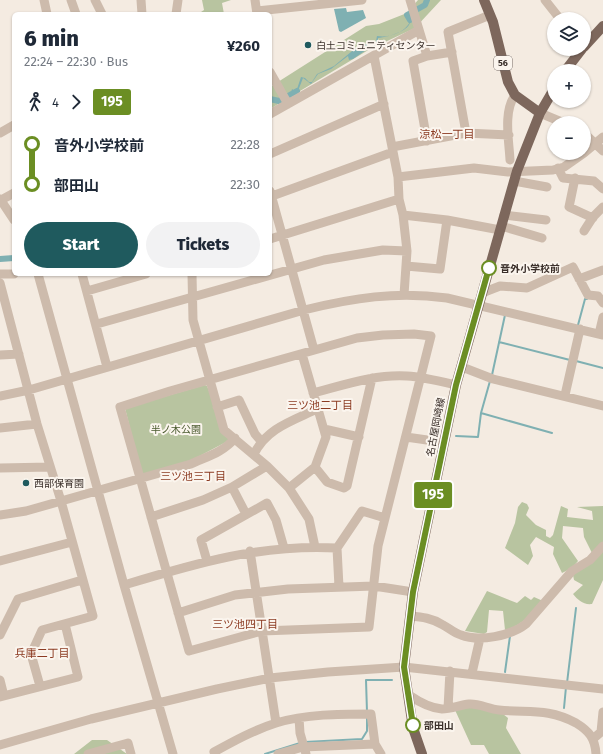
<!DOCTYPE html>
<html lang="en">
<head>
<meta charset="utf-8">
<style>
  body { margin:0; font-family:"Fira Sans","Noto Sans JP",sans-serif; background:#f2f2f3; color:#1f2937; height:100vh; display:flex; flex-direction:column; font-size:15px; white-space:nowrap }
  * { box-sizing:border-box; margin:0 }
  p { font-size:13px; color:#747a83 }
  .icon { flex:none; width:22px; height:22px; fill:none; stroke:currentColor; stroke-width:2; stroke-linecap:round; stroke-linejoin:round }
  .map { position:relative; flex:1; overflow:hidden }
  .sheet { position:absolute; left:12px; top:12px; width:260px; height:264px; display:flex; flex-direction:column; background:#fff; border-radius:6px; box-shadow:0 1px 3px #0004 }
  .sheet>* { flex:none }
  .badge { padding:0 8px; border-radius:3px; font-size:14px; line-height:26px }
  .tools { position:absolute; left:547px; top:12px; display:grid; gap:8px }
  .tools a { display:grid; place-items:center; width:44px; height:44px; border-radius:50%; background:#fff; box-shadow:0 1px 3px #0004; font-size:20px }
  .map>.badge { position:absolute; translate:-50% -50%; box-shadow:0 0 0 2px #fff }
  .legs { display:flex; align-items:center; gap:6px; height:44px; padding:0 12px; font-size:13px }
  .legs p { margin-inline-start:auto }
  .headline { display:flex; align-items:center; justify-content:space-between; height:68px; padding:0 12px }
  h1 { font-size:22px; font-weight:800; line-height:30px }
  .cta { display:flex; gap:8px; margin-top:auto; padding:8px 12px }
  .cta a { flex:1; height:46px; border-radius:24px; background:#1f5a5e; color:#fff; font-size:16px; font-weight:800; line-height:46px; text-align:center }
  .cta a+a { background:#f2f2f3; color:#1f2937 }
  ul { padding:0 12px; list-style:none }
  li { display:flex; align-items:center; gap:14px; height:40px; font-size:15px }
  li i { display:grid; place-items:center; width:6px; height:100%; margin:0 5px; background:currentColor }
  li i::after { content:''; width:10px; height:10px; margin:-5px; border:3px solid; border-radius:50%; background:#fff }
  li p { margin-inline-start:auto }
  li:first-child i { background:linear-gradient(#0000 50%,currentColor 0) }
  li:last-child i { background:linear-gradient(currentColor 50%,#0000 0) }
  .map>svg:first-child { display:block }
  .green { fill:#b8c4a0 }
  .water { fill:#7fb0b2 }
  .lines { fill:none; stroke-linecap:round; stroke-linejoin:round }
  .stream { stroke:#7fb0b2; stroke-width:2 }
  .canal { stroke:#7fb0b2; stroke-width:6 }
  .minor { stroke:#cdbbac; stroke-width:9 }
  .major { stroke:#7d675c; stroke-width:10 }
  .line-1-casing { stroke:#fff; stroke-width:9 }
  .line-1 { stroke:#6b8e23; stroke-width:6 }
  .poi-dot { fill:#1f5a5e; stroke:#fbf5ee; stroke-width:1.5 }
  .stop-1-dot { fill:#fff; stroke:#6b8e23; stroke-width:2 }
  .labels { text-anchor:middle; stroke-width:4; stroke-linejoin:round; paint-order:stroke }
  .shield { fill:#fbf5ee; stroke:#756b66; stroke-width:1 }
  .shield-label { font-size:9px; font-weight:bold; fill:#3b302b }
  .poi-label { font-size:10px; fill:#3b302b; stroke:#fbf5ee; text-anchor:start }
  .stop-label { font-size:10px; font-weight:bold; fill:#3b302b; stroke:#fbf5ee; text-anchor:start }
  .street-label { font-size:10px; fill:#3b302b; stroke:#fbf5ee }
  .park-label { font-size:10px; fill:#4a5a2e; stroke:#fbf5ee }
  .neighbourhood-label { font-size:11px; fill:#8c3b22; stroke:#fbf5ee }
</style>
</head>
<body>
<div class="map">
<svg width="603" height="754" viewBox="0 0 603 754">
  <rect width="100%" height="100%" fill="#f4ebe1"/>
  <path class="green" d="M202,0H231L222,3L224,14H198L204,10Z
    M418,0H441L415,28L370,49L270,109V87L366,26L379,24L407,13Z
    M205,385L207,386L228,437V441L192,460L144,474L141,473L125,408Z
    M522,502L527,504L529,508L526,515L536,525L546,530V536L550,538L553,535L561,506L568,509L567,517L593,520L592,511L577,507L603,506V543L592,553L584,537L583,528L563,526L562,538L578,561L572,568L562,573L553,554L554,547L536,537L530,545L533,556L528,565L505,548L515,523L518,507Z
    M603,551V580L592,604C583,605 578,600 573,594L583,585L574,580L573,575Z
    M487,591L517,603L525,596L531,600L534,597L543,601C531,615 523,625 505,630L503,611L489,610L487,632L484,634L465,631Z
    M471,707L503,714L508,718L506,728L521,754H489L484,745H471L455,710Z
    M92,740H107L127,754H74Z"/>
  <path class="water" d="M346,8L347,12L363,10L366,18L341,32L339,31L334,9Z
    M407,13C421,29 388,37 378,38V44L371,49L369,48L353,59L349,60L348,56L331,69L318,74L311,84L303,78L298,91L294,94H291L292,89L296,92L301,77L305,78L309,82H312L317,74L334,66L357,47L376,41L377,36C389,38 404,33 410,22L409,17L405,16Z"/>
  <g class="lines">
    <path class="stream" d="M578,325L585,299H587
      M499,342L570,360
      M576,361L603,368
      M492,375L505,315
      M481,413L552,433
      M456,436L478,437L481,413L490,381
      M505,672L510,636
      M567,683L576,608
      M564,708L566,687
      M367,712L366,680H392
      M305,742L362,739L367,731V716
      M265,754L300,743"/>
    <path class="canal" d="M410,20L407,15L425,5L427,0
      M270,99L279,101L297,91
      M0,259L14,258"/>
    <path class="minor" d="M44,0L47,14
      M71,0L76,14
      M95,0L102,14
      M141,0L142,14
      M255,0L257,14
      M410,0L427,56
      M545,0L560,19
      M257,11L362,0
      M176,14L178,0
      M374,56L398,177L399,199L403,215L407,251L404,295
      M270,72L288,104
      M540,113L564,123
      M270,114L419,30
      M0,133L14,125
      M466,133L448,32L490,15
      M584,133L603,151
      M427,141L413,61L427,56L452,52
      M392,147L466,133L509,135
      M584,153L603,137
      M270,154L384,104
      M510,160C509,140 503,112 515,95
      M558,168L563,178L594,181L603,189
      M398,177L474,168L508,172L553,170L564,167L584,153
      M575,178L569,207L593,218
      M514,181L547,187
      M270,191L314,350
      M272,196L393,152
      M0,199L14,220
      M1,200L14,193
      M403,215L447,220L500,230
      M504,215L546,220
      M501,226L542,238
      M584,231L593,217L603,207
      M270,239L399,199
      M406,266L440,269L447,220
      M0,274H14
      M38,274L124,585L173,754
      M82,274L107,367
      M192,274L193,320L224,430L267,466L289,488L309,519L315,547
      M579,279L603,270
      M0,283L37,424L61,501L93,616L42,630L31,654L40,686
      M87,291L146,274
      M482,293L500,286L527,288L573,267L588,295L598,296L603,303
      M97,324L324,260L383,250L407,251
      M414,334L431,336L378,546L369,627L262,631L189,651L120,407L170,391L357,338L383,335Z
      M599,334L603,317
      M0,355L19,354
      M462,367L493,379L603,406
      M313,393C344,385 375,374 407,376C423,377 439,381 456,385
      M565,395L580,329
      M0,396L29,390L304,310C353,298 396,291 447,298L603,335
      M217,407L239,400L255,434L261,441
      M0,428L37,424
      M324,429L359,437
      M406,437L434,441H444
      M254,454C267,428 292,421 317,409
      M315,467L327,482L344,488L347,486L372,378
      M0,468L50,467
      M232,487L246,514
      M289,488L315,467L326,437L302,354
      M0,515L26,511L191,464C206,457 224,452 235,438
      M151,517L203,500L232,487L267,466
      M250,551L276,723
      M0,561L72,542
      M207,561L201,540L267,503L276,520L284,548
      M124,585C197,563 260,544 337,548
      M339,587L337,548L362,511L385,518
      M178,613L235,595L288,589L374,586L413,592
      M410,616C422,617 432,618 443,625C449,628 454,633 461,635C479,642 511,636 526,624L572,571L590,560L603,546
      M0,635L18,599L82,580
      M472,673L480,638
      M0,680L4,696
      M409,695C419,702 429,708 442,709C451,709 460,705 469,704C478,703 489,709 499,710C529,713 548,708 576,723C589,731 595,738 596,754
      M0,697L78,677L65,624
      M448,708L450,671
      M299,718L300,733L306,754
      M594,738L601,732L603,712
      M0,745L91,719L217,689L270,678L328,672L404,667L603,689
      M88,754L128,743L131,754
      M215,754L214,752C234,741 254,730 276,723C306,714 340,714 371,714L375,744L381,754
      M278,754L303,747L375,744"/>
    <path class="major" d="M484,0L493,22L508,82L515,95L540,113
      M584,47L603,26
      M565,71L582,49
      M422,754L413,728L404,667L413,592L456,385L517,171L540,113L554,89"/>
  </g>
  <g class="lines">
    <defs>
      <path id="line-1" d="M413,725L404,667L413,592L456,385L489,268"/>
    </defs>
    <use href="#line-1" class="line-1-casing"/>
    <use href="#line-1" class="line-1"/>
  </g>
  <g class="poi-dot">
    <circle cx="308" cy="45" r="4"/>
    <circle cx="26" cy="483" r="4"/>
  </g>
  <g class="stop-1-dot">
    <circle cx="489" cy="268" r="7"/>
    <circle cx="413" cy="725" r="7"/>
  </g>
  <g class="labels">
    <rect class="shield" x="494" y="56" width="18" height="14" rx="3"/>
    <g class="shield-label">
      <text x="503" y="66">56</text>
    </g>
    <g class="poi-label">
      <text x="316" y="49">白土コミュニティセンター</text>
      <text x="34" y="487">西部保育園</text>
    </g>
    <g class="stop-label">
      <text x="500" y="272">音外小学校前</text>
      <text x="424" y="729">部田山</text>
    </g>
    <g class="street-label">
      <text transform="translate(435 427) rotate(-79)" y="4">名古屋岡崎線</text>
    </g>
    <g class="park-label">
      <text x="176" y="433">半ノ木公園</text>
    </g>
    <g class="neighbourhood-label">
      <text x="447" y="138">涼松一丁目</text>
      <text x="320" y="409">三ツ池二丁目</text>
      <text x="193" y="480">三ツ池三丁目</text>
      <text x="245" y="628">三ツ池四丁目</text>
      <text x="42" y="657">兵庫二丁目</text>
    </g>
  </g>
</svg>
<div class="tools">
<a><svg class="icon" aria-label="layers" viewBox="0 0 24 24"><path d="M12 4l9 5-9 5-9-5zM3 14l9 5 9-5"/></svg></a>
<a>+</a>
<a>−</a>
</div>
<b class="badge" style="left:433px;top:495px;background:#6b8e23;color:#fff">195</b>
<section class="sheet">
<div class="headline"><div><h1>6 min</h1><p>22:24 – 22:30 · Bus</p></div><b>¥260</b></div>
<div class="legs"><svg class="icon" aria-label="walk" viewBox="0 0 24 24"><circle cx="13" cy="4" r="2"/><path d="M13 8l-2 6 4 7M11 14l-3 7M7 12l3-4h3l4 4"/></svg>4<svg class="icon" aria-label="forward" viewBox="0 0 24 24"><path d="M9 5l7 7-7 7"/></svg><b class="badge" style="background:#6b8e23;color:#fff">195</b></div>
<ul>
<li><i style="color:#6b8e23"></i><b>音外小学校前</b><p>22:28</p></li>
<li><i style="color:#6b8e23"></i><b>部田山</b><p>22:30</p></li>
</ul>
<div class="cta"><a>Start</a><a>Tickets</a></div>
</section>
</div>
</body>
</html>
